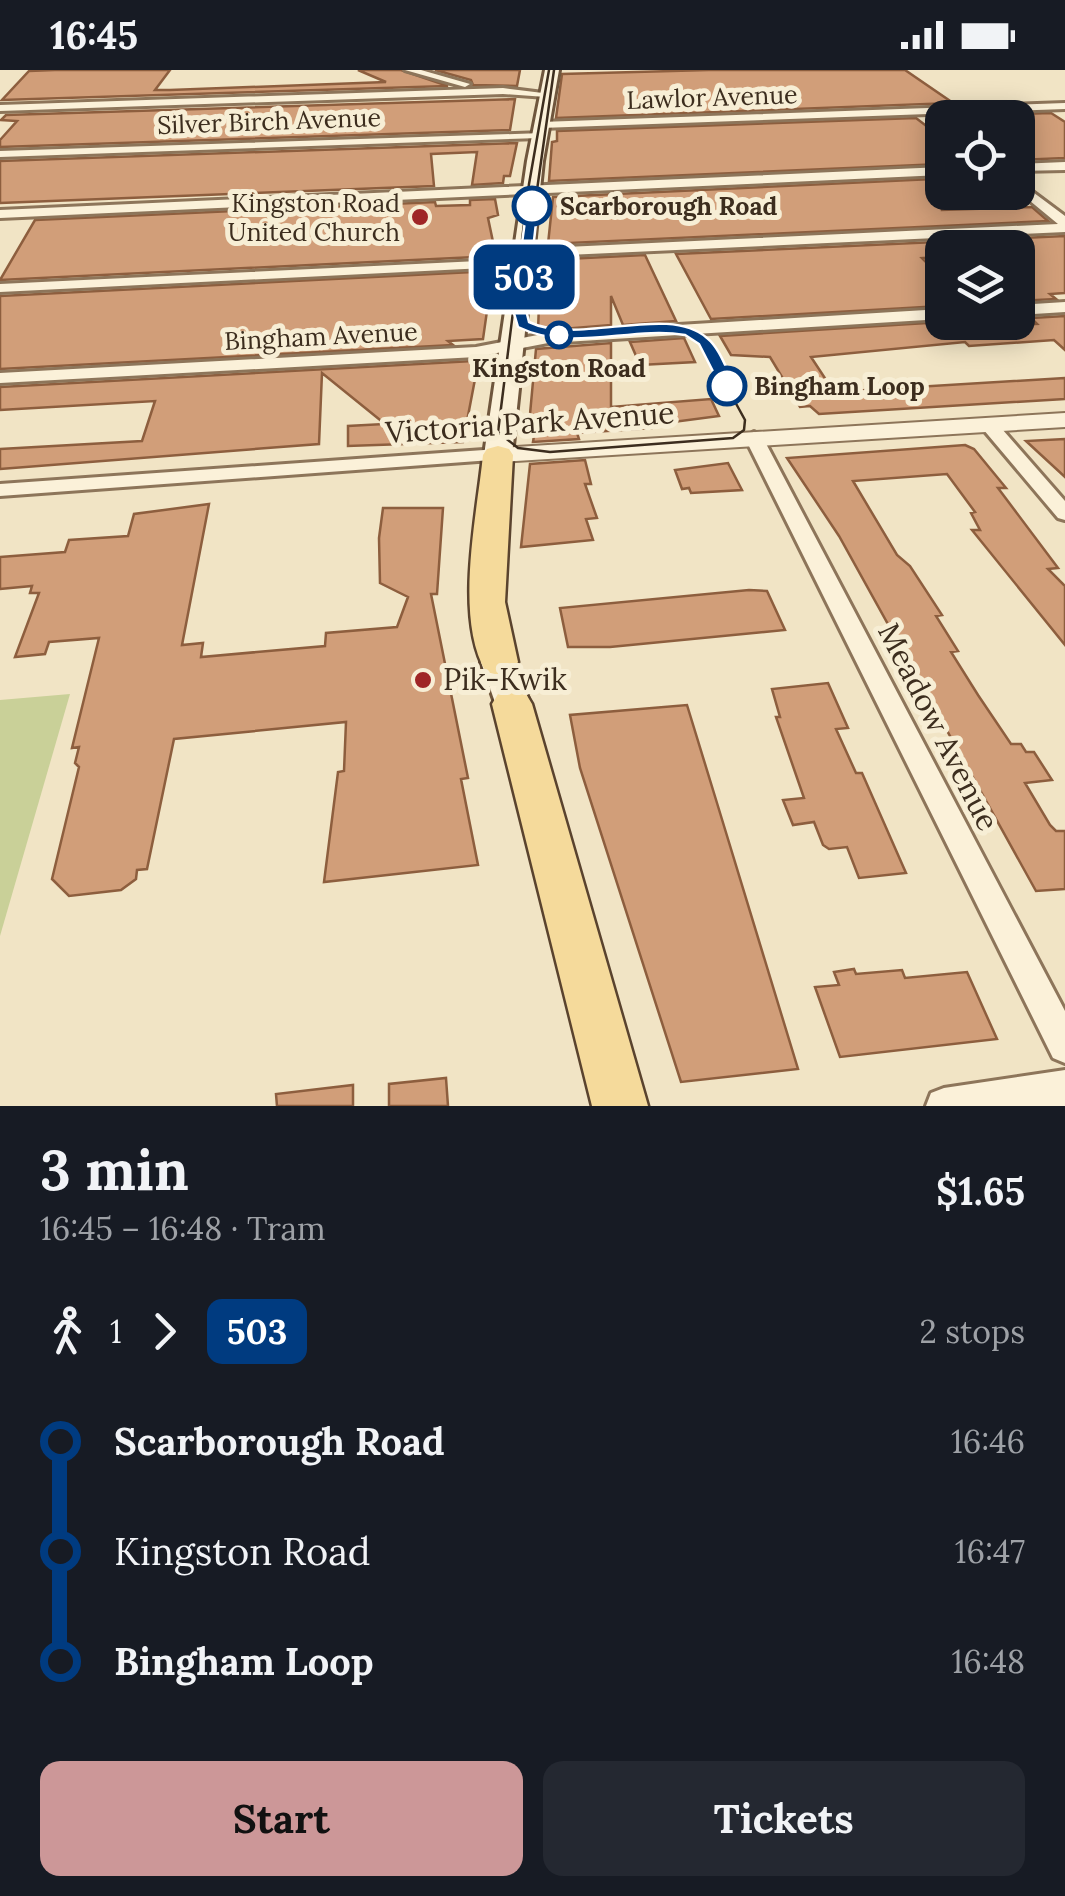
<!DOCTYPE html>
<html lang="en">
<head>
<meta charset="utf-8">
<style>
  body { margin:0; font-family:Lora,serif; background:#242831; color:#f1f3f6; height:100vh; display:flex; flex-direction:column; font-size:38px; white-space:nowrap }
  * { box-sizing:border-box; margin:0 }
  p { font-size:32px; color:#9ea1a6 }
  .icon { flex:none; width:55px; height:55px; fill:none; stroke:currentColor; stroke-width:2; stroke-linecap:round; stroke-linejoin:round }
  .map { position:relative; height:1036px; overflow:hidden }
  .panel { display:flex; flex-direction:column; background:#171b24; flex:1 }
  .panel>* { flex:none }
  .badge { padding:0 20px; border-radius:15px; font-size:35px; line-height:65px }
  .buttons { position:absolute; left:925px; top:30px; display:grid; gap:20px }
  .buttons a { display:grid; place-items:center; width:110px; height:110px; border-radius:20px; background:#171b24; box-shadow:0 5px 25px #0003; font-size:50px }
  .map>.badge { position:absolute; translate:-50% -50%; box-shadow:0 0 0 5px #fff }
  .legs { display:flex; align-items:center; gap:15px; height:110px; padding:0 40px; font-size:32px }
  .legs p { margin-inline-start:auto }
  .summary { display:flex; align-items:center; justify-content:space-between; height:170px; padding:0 40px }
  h1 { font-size:55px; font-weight:700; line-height:75px }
  .button { display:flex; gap:20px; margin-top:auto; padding:20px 40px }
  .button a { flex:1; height:115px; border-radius:20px; background:#cc9798; color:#111; font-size:40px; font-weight:700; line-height:115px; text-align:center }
  .button a+a { background:#242831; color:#f1f3f6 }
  ul { padding:0 40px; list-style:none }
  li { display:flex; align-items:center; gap:35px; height:110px; font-size:38px }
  li i { display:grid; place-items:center; width:15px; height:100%; margin:0 12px; background:currentColor }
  li i::after { content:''; width:25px; height:25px; margin:-12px; border:8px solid; border-radius:50%; background:#171b24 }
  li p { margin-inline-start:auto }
  li:first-child i { background:linear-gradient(#0000 50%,currentColor 0) }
  li:last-child i { background:linear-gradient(currentColor 50%,#0000 0) }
  .status { display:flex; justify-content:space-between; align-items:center; height:70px; padding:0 50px; background:#171b24; direction:ltr }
  .status svg { height:28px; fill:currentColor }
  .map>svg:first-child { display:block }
  .green { fill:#c9d098 }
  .building { fill:#d19e79; stroke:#8d5e3e; stroke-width:2.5 }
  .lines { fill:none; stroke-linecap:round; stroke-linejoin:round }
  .minor-casing { stroke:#8d755a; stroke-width:6 }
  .tertiary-casing { stroke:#8d755a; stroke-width:4 }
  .secondary-casing { stroke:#6f563d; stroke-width:6 }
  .primary-casing { stroke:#5a432e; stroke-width:5 }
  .minor { fill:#fbf1d9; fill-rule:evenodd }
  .tertiary { fill:#fbf1d9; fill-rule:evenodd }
  .secondary { fill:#fbf1d9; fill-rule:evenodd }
  .primary { fill:#f5da9b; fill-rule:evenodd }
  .tram { stroke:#3c2d1e; stroke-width:2.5 }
  .line-1 { fill:#003b80; stroke:#fff; stroke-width:2.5 }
  .stop-1-dot { fill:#fff; stroke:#003b80; stroke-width:5 }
  .poi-dot { fill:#9f2626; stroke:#f7eed5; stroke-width:4 }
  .labels { text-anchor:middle; stroke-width:10; stroke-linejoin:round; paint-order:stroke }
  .far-street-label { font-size:25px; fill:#3c2d1e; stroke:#f7eed5 }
  .far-poi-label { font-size:25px; fill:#3c2d1e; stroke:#f7eed5; text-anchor:end }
  .far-stop-label { font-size:25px; font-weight:bold; fill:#3c2d1e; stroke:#f7eed5; text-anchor:start }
  .street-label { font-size:30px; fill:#3c2d1e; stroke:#f7eed5 }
  .poi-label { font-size:30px; fill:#3c2d1e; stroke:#f7eed5; text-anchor:start }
</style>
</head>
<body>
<div class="status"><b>16:45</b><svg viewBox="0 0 49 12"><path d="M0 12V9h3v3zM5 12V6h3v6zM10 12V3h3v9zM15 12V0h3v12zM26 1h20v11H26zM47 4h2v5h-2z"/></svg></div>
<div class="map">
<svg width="1065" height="1036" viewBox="0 0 1065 1036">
  <rect width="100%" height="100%" fill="#f1e4c5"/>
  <path class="green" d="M70,624L0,866V630Z"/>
  <path class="building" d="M55,0H170L155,20H170L386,12L358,0H401L448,16L2,30L29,1Z
    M435,0H520L517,16L473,15L471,10Z
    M709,0H905L953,33L556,48L562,4Z
    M515,29L510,60L0,77V70L17,51L1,50L6,45Z
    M1051,43L1065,52V88L1018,90V44Z
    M916,48L942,68V94L549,111L552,72L557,71V61Z
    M517,73L510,106H504L503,113L472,115L477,82L431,84L434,116L0,133V91Z
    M933,109L942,117V140L1032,137L1048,151L548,174L553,127Z
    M495,129L498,145L488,148L496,186L0,210L35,150L435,132L436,136L470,135V130Z
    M1065,166V223L1050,224L1056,229L1018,231V214L1029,213L1018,204V178H932L941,187L922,188L942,208V236L711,249L676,184Z
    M645,185L676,251L623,255L611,226V255L538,261L540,207L545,206L546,190Z
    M493,201L484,235L488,234L483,269L448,271L453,275L0,299V226Z
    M1065,246V280L1054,270L969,276L965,272L811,287L834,322L1065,308V329L819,344L810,336L800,337L770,287L731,285L720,266L943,252H951L957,258L1037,254L1031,248Z
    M684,268L695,292L640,295L630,272Z
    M611,273V337L711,329L719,346L650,355L651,358L577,363L579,369L533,372L534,366H528L536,279Z
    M473,291L477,294L476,304L463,372L348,376V356L385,354L322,303L319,374L0,399V379L142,371L155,331L0,340V317Z
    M1065,369V407L1026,371Z
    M965,375L974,379L1006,418H998L1058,498L1048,499L1065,516V575L972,460H980L971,443L975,442L947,404L853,411L897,485L910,496L942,545L936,546L958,581L951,582L978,625L1011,674H1021L1026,682H1034L1052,710L1025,713L1050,755L1056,761H1065V819L1036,821L839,466L787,388Z
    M585,390L591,414H585L597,448L586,449L593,470L521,477L530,394Z
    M728,393L742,420L691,423L689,418L682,419L675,400Z
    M209,434L182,575L203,573L201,587L325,576L326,563L397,557L408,527L380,513L379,468L383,438H443L437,524H431L468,708L461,709L478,795L324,812L338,702L344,701L346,652L174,669L147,799L137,800L136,809L121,820L69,826L52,809L79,697L75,693L79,677L72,678L99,568L49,572L45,584L15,587L39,523H30L32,516L0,519V487L65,482L69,470L128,466L134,444Z
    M749,520L767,521L785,560L610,577H568L560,538Z
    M828,613L848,658L836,659L856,703H862L906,803L859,808L847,777L829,779L823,775L814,752L793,755L783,730L804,728L776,647H780L772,619Z
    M687,635L717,733L798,999L681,1012L580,698L570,645Z
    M854,899L856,904L902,900L905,908L967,902L997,969L840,987L815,917L839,915L834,902Z
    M446,1008L448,1036H389V1014Z
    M353,1015V1036H277L276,1024Z"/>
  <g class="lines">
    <defs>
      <path id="minor" d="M405,0H421L470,14L465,17Z
        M503,18L551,24L546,27L503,24L0,41V35Z
        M1065,33V39L541,58L536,55L541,52Z
        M543,63L539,68L0,87V81Z
        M1065,92V100L1018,101V94Z
        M942,97V105L0,148V140Z
        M1018,111L1065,146V162L523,187L516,183L523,179L1058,154L1018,121Z
        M522,189L529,193L527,196L0,222V214Z
        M1065,232V242L1018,245V235Z
        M942,239V249L548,273L476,287L0,313V303L476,277L548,263Z
        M989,349L995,351L1065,431V450L1058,448L983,359L980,355Z
        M754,362L763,368L1065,941V993L1053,988L745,368Z
        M498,379L508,385L505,389L0,426V414Z
        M1065,1000V1036H926L931,1023L944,1018Z"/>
      <path id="tertiary" d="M1065,343V357L498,392L486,385L498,378Z"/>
      <path id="secondary" d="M545,0H559L543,91L512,385L498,393L484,385L527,91Z
        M499,579L511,583L530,634L525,644L512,648L499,644L481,592L487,583Z"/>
      <path id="primary" d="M498,376L509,379L513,385L505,532L518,592L512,602L499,605L486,602C454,548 477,445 483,385L487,379Z
        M512,619L526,624L532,634L648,1036H592L492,634L498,624Z"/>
    </defs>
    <use href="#minor" class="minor-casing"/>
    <use href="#tertiary" class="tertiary-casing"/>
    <use href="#secondary" class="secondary-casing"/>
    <use href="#primary" class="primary-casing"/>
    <use href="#minor" class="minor"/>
    <use href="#tertiary" class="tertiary"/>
    <use href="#secondary" class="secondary"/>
    <use href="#primary" class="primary"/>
    <path class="tram" d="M549,0L529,114L498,362L518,378L550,382L733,368L744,360L745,350L699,266C640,248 580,280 522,254L520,240L554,0"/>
  </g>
  <path class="line-1" d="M532,133L538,136L526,240L529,252C579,276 668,233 707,268C720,278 727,301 735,316L733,319H722L699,274L685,265C630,256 571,283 518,257L513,240L527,136Z"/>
  <g class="stop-1-dot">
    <circle cx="532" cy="136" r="18"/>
    <circle cx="559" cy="265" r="12"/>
    <circle cx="727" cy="316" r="18"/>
  </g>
  <g class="poi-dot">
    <circle cx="420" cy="147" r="10"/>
    <circle cx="423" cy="610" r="10"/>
  </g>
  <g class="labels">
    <g class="far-street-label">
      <text transform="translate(712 27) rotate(-2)" y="9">Lawlor Avenue</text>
      <text transform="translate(269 51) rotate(-2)" y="9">Silver Birch Avenue</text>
      <text transform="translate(321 266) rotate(-3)" y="9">Bingham Avenue</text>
    </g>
    <g class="far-poi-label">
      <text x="400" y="142">Kingston Road<tspan x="400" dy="29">United Church</tspan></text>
    </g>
    <g class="far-stop-label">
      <text x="560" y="145">Scarborough Road</text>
      <text x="559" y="307" text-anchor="middle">Kingston Road</text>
      <text x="754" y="325">Bingham Loop</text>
    </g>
    <g class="street-label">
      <text transform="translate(530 353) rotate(-4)" y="10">Victoria Park Avenue</text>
      <text transform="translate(938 657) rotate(63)" y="10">Meadow Avenue</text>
    </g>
    <g class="poi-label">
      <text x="443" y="620">Pik-Kwik</text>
    </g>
  </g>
</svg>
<div class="buttons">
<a><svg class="icon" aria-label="locate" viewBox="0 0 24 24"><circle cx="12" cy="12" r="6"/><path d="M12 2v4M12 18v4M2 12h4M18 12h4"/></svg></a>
<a><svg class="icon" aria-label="layers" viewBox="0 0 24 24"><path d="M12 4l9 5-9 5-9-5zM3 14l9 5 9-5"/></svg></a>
</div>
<b class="badge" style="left:524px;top:207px;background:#003b80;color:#fff">503</b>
</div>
<section class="panel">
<div class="summary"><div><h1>3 min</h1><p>16:45 – 16:48 · Tram</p></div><b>$1.65</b></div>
<div class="legs"><svg class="icon" aria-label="walk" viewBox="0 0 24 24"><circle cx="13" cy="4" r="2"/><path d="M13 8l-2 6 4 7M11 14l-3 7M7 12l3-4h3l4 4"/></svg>1<svg class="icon" aria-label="forward" viewBox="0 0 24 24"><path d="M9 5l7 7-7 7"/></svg><b class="badge" style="background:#003b80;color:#fff">503</b><p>2 stops</p></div>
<ul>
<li><i style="color:#003b80"></i><b>Scarborough Road</b><p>16:46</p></li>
<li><i style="color:#003b80"></i><span>Kingston Road</span><p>16:47</p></li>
<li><i style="color:#003b80"></i><b>Bingham Loop</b><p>16:48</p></li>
</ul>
<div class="button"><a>Start</a><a>Tickets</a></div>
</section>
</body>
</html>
